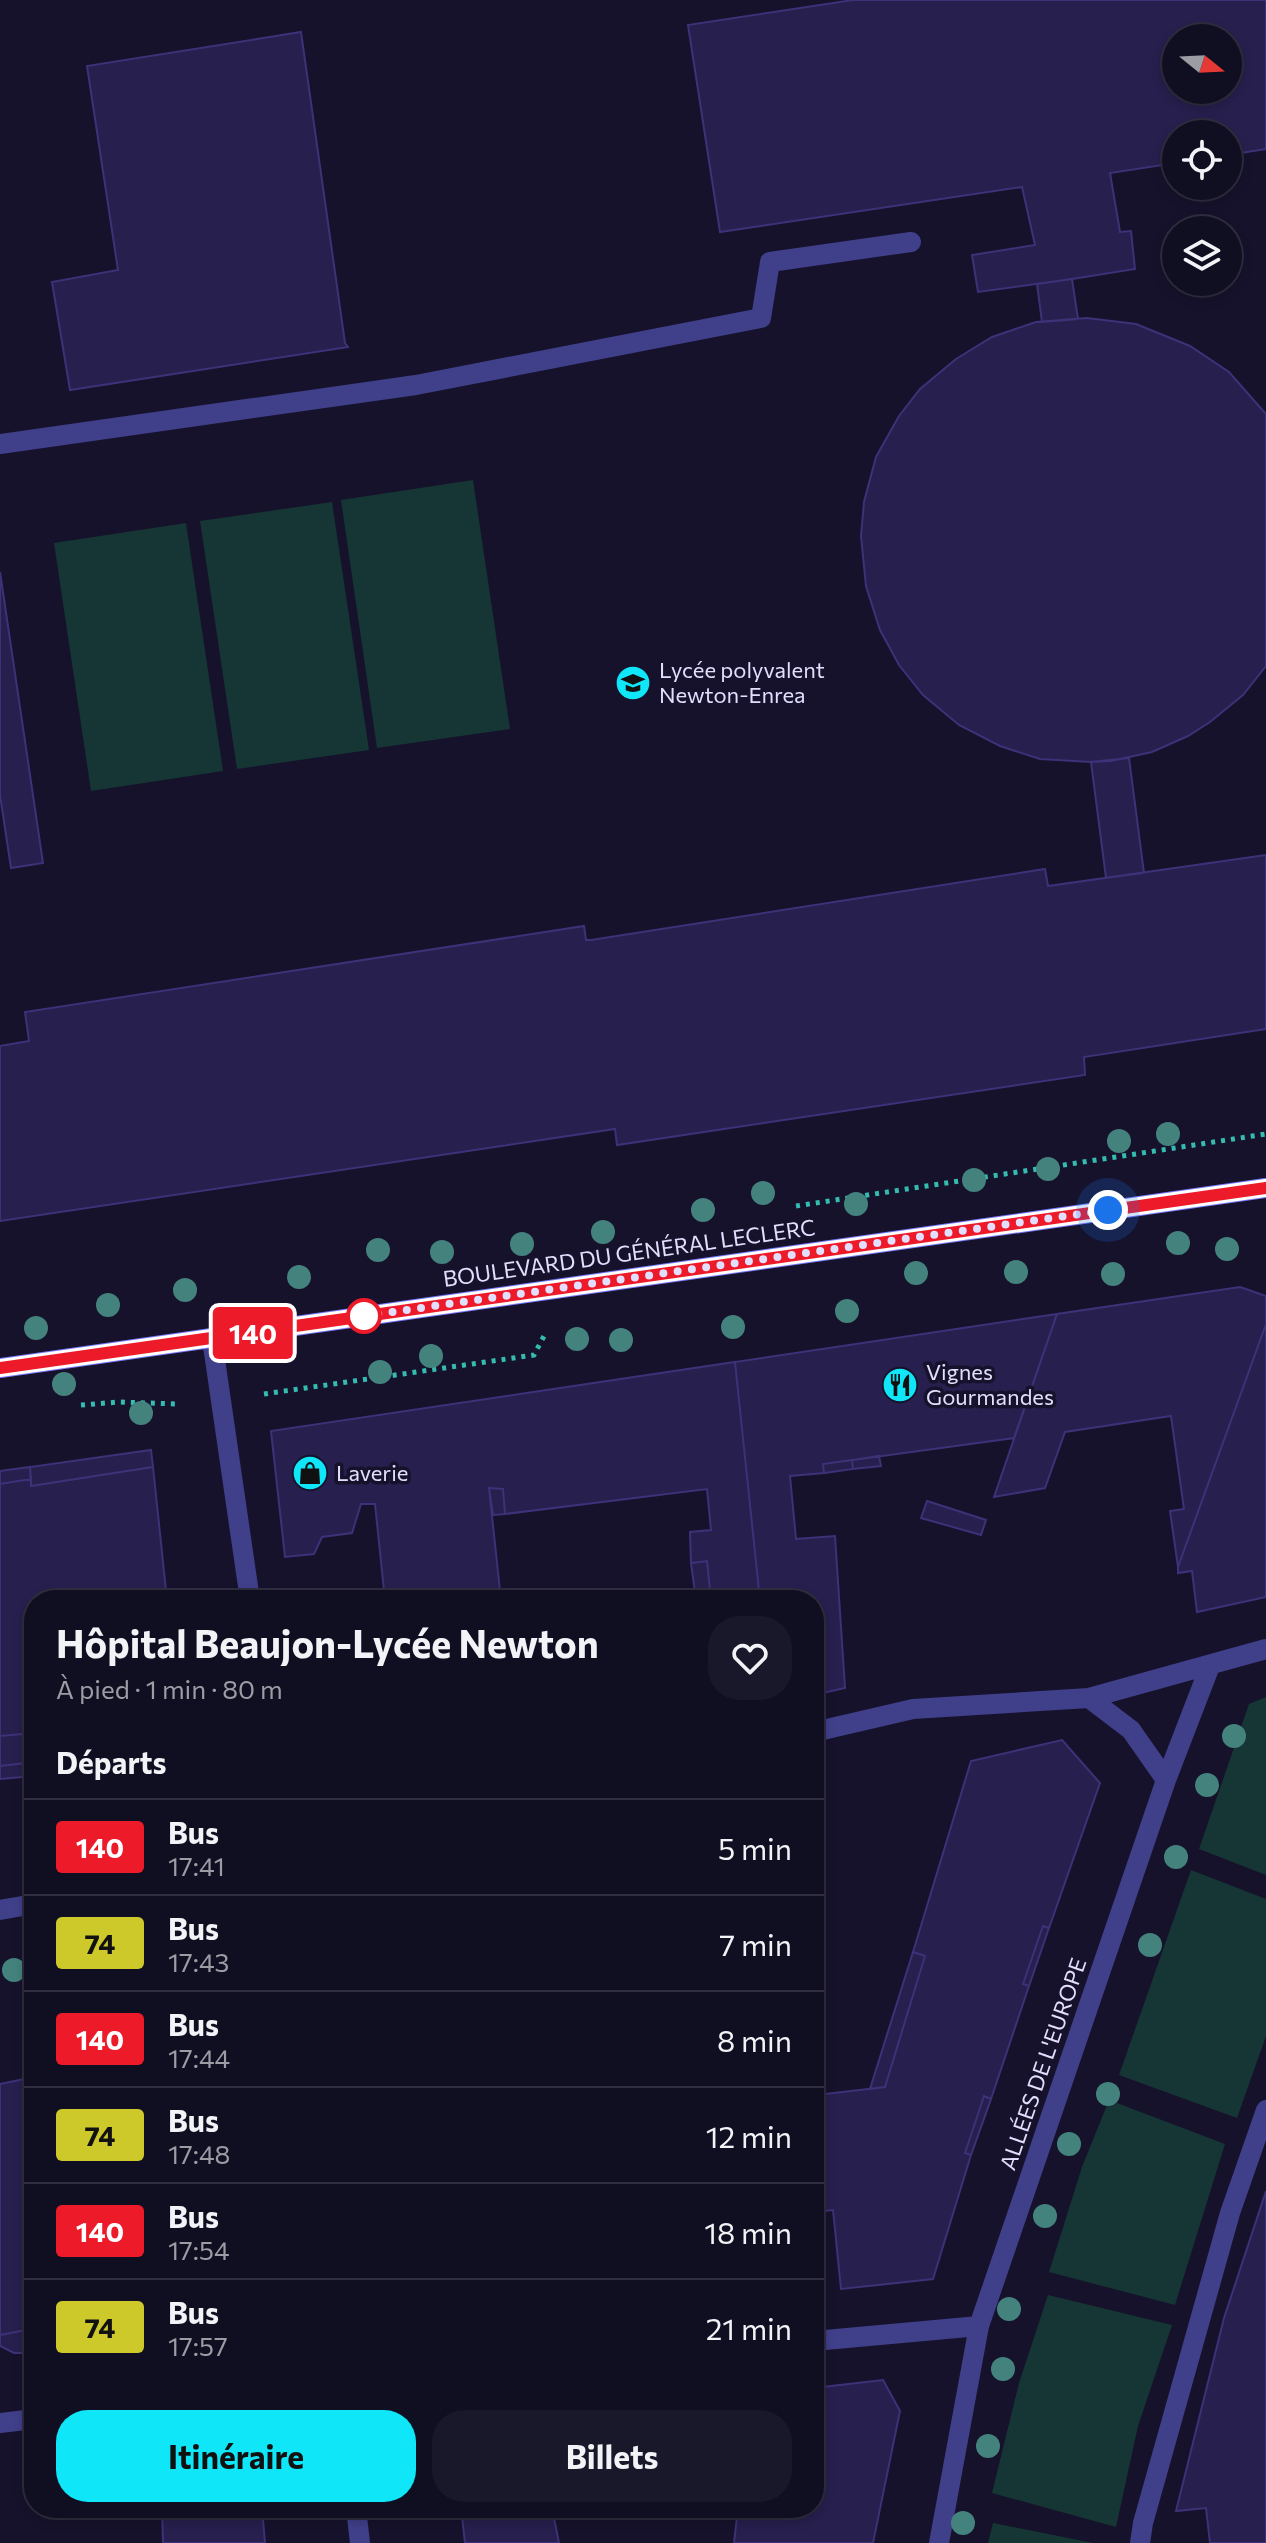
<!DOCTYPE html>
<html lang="fr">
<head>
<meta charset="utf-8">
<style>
  body { margin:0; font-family:Commissioner,sans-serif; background:#19172a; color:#f1f3f6; height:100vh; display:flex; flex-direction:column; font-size:30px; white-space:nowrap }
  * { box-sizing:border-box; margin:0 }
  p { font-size:26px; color:#9c9ca5 }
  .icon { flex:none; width:44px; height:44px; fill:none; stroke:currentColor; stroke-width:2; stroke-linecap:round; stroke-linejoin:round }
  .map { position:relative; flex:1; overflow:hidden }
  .sheet { position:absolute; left:24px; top:1590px; width:800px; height:928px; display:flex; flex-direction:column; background:#100e21; border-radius:32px; box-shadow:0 4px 12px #0003,0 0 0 2px #302e3f }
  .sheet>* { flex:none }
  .badge { padding:0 16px; border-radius:6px; font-size:28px; line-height:52px }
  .needle { width:52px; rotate:108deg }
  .tools { position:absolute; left:1162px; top:24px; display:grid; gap:16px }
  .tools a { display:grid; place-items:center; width:80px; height:80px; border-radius:50%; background:#100e21; box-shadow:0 4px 12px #0003,0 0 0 2px #302e3f; font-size:40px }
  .you { position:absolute; width:40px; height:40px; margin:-20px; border:6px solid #fff; border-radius:50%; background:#1a73e8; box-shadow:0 0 0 12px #1a73e833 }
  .map>.badge { position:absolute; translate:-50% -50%; box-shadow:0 0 0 4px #fff }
  h2 { padding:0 32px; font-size:30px; line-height:72px }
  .round { display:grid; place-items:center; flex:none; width:84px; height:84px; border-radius:32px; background:#19172a }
  .overview { display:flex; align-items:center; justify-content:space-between; height:136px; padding:0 32px }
  h1 { font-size:38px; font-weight:700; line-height:60px }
  .action { display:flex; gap:16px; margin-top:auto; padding:16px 32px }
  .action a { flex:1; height:92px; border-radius:32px; background:#0fe7f9; color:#111; font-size:32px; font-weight:700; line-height:92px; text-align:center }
  .action a+a { background:#19172a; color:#f1f3f6 }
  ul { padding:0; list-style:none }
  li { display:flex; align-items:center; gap:24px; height:96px; padding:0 32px; border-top:2px solid #302e3f }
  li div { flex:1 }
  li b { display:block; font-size:30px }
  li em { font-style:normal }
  li .badge { min-width:88px; font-weight:700; text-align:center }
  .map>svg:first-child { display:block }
  .green { fill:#153634 }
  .building { fill:#271f4d; stroke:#3e3178; stroke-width:2; fill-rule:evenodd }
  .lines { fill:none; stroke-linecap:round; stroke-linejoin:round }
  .path { stroke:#34bcb1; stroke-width:5; stroke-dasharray:4 6; stroke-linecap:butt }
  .lane { stroke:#403f8a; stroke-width:20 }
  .street { stroke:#403f8a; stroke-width:20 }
  .secondary { stroke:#7878fc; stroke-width:20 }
  .tree { fill:#44837d }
  .line-casing { stroke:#fff; stroke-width:18 }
  .line { stroke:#ed1b2a; stroke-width:12 }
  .walk { stroke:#e1defe; stroke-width:8; stroke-dasharray:0 14.4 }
  .stop-dot { fill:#fff; stroke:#ed1b2a; stroke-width:4 }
  .labels { text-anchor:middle; stroke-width:7; stroke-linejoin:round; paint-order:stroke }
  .poi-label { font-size:22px; fill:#e1defe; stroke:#16122c; text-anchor:start }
  .street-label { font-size:22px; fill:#e1defe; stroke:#16122c }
</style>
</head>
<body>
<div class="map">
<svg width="1266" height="2543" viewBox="0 0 1266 2543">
  <rect width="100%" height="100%" fill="#16122c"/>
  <path class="green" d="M473,480L510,729L377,748L341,500Z
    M332,502L369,750L237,769L200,521Z
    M186,523L223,771L91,791L54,543Z
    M1266,1697V1875L1199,1849L1249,1704Z
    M1191,1870L1266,1899V2036L1237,2118L1119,2075Z
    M1109,2100L1225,2144L1175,2305L1049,2272L1082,2167Z
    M1048,2295L1172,2325L1138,2426L1116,2527L992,2493L1019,2383Z
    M993,2523L1093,2543H988Z"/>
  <path class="building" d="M853,0H1266V149L1228,155V134H1176V163L1110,173L1120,232L1131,231L1135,269L1072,279L978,292L972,255L1035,245L1022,187L720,232L688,25ZM1176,38H1228V90H1176Z
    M301,32L345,343L348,347L70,390L52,282L118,270L87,66Z
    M1072,279L1078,319L1042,322L1037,284Z
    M1087,318L1136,324L1190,346L1229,372L1266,414V666L1243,695L1210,722L1188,736L1152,752L1111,761L1091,762L1040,759L1000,746L959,725L923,695L899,665L880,630L866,586L861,536L864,502L876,457L899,416L920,389L956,359L992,337L1036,322Z
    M0,572L43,863L11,868L0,795Z
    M1129,758L1144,873L1106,878L1091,762Z
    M1266,855V1029L1084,1057L1085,1075L617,1145L615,1129L0,1221V1046L29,1041L25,1012L584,926L586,940H591L1045,869L1048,886Z
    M1240,1287L1266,1296V1324L1178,1567L1170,1511L1184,1509L1171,1416L1065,1432L1045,1488L994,1497L1057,1314Z
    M1057,1314L1014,1438L823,1464L824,1473L790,1476L796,1539L835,1536L845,1688L814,1695V1600H760L735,1362Z
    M1266,1324V1597L1197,1612L1192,1571L1178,1573V1567Z
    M735,1362L760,1600H711L707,1561L691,1563L690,1532L711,1530L707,1489L505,1514L503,1489L489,1488L501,1600H385L375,1504H361L352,1533L322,1537L314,1554L285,1557L271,1431Z
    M151,1450L153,1467L31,1486L30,1467Z
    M879,1456L881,1466L853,1469L852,1460Z
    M852,1460L853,1469L824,1473L823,1464Z
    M30,1467L31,1479L0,1484V1471Z
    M153,1467L167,1600H34V1733L0,1736V1484L31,1479V1486Z
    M489,1488L503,1489L505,1514L493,1515Z
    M927,1501L986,1520L981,1535L921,1518Z
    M707,1561L711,1600H696L691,1563Z
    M34,1733V1762L0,1766V1736Z
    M1062,1740L1100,1783L1049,1928L1043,1926L1023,1984L1029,1986L991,2099L984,2096L965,2153L971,2155L933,2279L841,2289L833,2210L814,2212V2084L817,2095L885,2087L925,1956L913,1952L971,1761Z
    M34,1762V1776L0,1779V1766Z
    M1043,1926L1049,1928L1029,1986L1023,1984Z
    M913,1952L925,1956L885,2087L870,2089Z
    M34,2077V2340L26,2339V2330L0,2335V2084Z
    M984,2096L991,2099L971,2155L965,2153Z
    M1266,2191V2543H1210L1206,2508L1176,2511L1224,2318Z
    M26,2330V2339L34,2340V2347L23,2353H14L0,2346V2335Z
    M883,2380L900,2411L873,2543H734L738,2508H814V2388Z
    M162,2508H262L265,2543H163Z
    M461,2508H552L559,2543H465Z"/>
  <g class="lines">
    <path class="path" d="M796,1206L1266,1134
      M264,1394L534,1355L544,1336
      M81,1405L119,1402L178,1404"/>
    <path class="lane" d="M0,444L416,385L761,318L770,262L911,242
      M1140,2543L1143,2523L1230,2213L1266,2110"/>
    <path class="street" d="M212,1339L250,1600
      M1089,1698L1131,1730L1166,1780
      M814,1732L913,1709L1089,1698L1266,1649
      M0,1910L34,1904
      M814,2341L979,2326
      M0,2423L34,2419
      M356,2508L360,2543
      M939,2543L979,2326L1166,1780L1210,1666"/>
    <path class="secondary" d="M0,1368L1266,1188"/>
  </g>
  <g class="tree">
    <circle cx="1168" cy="1134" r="12"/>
    <circle cx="1119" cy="1141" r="12"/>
    <circle cx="1048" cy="1169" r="12"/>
    <circle cx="974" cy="1180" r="12"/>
    <circle cx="763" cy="1193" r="12"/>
    <circle cx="856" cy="1204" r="12"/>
    <circle cx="703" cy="1210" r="12"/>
    <circle cx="603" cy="1232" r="12"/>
    <circle cx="1178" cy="1243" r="12"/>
    <circle cx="522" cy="1244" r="12"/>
    <circle cx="1227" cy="1249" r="12"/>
    <circle cx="378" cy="1250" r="12"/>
    <circle cx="442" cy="1252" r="12"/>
    <circle cx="1016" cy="1272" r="12"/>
    <circle cx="916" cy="1273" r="12"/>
    <circle cx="1113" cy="1274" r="12"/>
    <circle cx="299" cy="1277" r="12"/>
    <circle cx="185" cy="1290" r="12"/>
    <circle cx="108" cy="1305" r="12"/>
    <circle cx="847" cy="1311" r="12"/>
    <circle cx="733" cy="1327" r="12"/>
    <circle cx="36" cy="1328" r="12"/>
    <circle cx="577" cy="1339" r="12"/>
    <circle cx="621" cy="1340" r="12"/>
    <circle cx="431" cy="1356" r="12"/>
    <circle cx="380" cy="1372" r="12"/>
    <circle cx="64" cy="1384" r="12"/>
    <circle cx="141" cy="1413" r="12"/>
    <circle cx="1234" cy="1736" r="12"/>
    <circle cx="1207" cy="1785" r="12"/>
    <circle cx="1176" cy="1857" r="12"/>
    <circle cx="1150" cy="1945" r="12"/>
    <circle cx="14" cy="1970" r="12"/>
    <circle cx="1108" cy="2094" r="12"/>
    <circle cx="1069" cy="2144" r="12"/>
    <circle cx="1045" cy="2216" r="12"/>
    <circle cx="1009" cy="2309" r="12"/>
    <circle cx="1003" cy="2369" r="12"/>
    <circle cx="988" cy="2446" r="12"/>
    <circle cx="963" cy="2523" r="12"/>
  </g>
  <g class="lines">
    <defs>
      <path id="line" d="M0,1368L1266,1188"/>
    </defs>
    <use href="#line" class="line-casing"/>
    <use href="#line" class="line"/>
    <path class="walk" d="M364,1316L1108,1210"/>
  </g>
  <defs>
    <symbol id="school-disc" viewBox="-11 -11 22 22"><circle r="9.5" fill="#0fe7f9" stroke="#16122c"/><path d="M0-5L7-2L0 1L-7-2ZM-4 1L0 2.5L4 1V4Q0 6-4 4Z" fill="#111"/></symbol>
    <symbol id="restaurant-disc" viewBox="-11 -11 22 22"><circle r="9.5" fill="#0fe7f9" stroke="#16122c"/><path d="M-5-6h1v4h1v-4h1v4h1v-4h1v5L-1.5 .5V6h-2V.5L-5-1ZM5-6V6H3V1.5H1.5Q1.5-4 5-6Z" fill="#111"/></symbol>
    <symbol id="shop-disc" viewBox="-11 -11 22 22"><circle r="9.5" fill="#0fe7f9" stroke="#16122c"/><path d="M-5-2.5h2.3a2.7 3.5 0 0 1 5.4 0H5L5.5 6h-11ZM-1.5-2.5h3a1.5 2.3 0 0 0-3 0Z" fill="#111"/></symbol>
  </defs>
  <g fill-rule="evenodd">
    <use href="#school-disc" x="613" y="663" width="40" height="40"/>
    <use href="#restaurant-disc" x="880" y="1365" width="40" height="40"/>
    <use href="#shop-disc" x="290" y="1453" width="40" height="40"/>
  </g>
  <circle class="stop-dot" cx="364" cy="1316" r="16"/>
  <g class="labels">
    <g class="poi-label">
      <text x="659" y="678">Lycée polyvalent<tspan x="659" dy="25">Newton-Enrea</tspan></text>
      <text x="926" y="1380">Vignes<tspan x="926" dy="25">Gourmandes</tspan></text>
      <text x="336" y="1481">Laverie</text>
    </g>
    <g class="street-label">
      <text transform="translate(629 1253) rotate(-8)" y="8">BOULEVARD DU GÉNÉRAL LECLERC</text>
      <text transform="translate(1043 2064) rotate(-71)" y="8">ALLÉES DE L'EUROPE</text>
    </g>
  </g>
</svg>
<div class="tools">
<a><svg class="needle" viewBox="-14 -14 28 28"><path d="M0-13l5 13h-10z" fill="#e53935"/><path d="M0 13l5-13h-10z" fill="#9c9ca5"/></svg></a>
<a><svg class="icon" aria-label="locate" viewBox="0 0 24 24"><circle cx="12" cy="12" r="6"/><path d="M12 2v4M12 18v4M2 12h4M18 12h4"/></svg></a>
<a><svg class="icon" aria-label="layers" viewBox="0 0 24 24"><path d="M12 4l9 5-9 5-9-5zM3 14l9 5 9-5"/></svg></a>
</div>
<div class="you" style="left:1108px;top:1210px"></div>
<b class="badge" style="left:253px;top:1333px;background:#ed1b2a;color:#fff">140</b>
<section class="sheet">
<div class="overview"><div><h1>Hôpital Beaujon-Lycée Newton</h1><p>À pied · 1 min · 80 m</p></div><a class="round"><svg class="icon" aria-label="heart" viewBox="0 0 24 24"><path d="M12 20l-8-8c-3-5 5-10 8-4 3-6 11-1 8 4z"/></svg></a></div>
<h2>Départs</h2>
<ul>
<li><span class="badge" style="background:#ed1b2a;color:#fff">140</span><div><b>Bus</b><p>17:41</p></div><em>5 min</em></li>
<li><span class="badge" style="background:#cec92a;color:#111">74</span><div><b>Bus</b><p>17:43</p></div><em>7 min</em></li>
<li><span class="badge" style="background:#ed1b2a;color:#fff">140</span><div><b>Bus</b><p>17:44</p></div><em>8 min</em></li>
<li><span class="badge" style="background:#cec92a;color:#111">74</span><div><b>Bus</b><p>17:48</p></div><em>12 min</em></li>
<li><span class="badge" style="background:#ed1b2a;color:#fff">140</span><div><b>Bus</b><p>17:54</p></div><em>18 min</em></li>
<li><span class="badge" style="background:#cec92a;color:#111">74</span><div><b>Bus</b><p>17:57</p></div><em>21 min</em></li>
</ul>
<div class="action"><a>Itinéraire</a><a>Billets</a></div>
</section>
</div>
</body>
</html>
